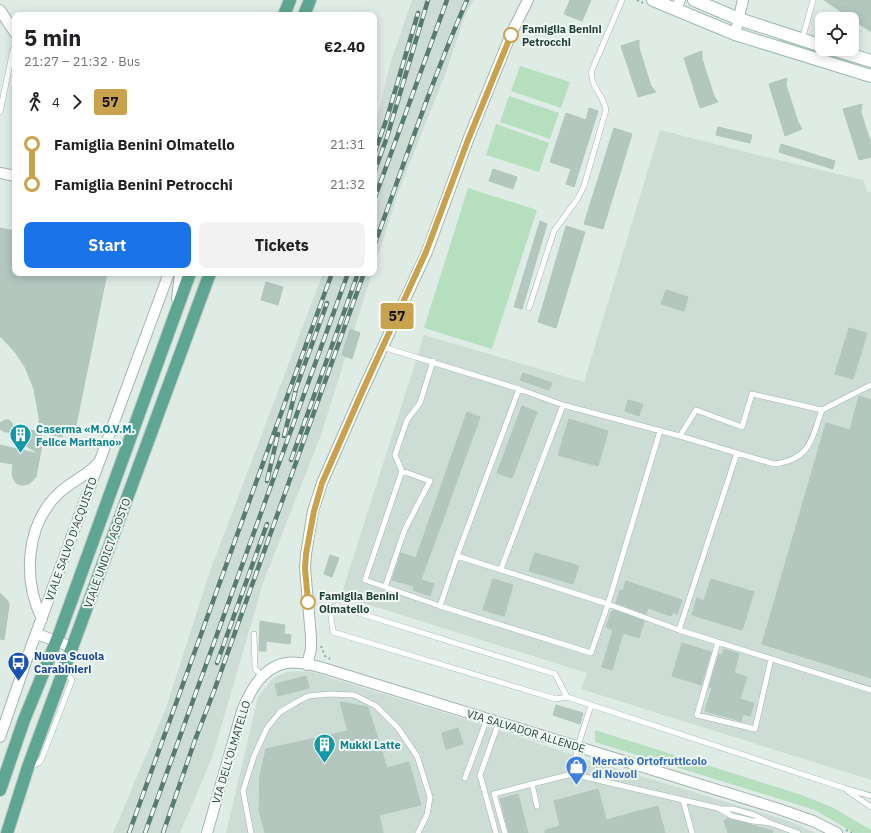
<!DOCTYPE html>
<html lang="en">
<head>
<meta charset="utf-8">
<style>
  body { margin:0; font-family:"IBM Plex Sans",sans-serif; background:#f2f2f2; color:#202124; height:100vh; display:flex; flex-direction:column; font-size:15px; white-space:nowrap }
  * { box-sizing:border-box; margin:0 }
  p { font-size:13px; color:#757577 }
  .icon { flex:none; width:22px; height:22px; fill:none; stroke:currentColor; stroke-width:2; stroke-linecap:round; stroke-linejoin:round }
  .map { position:relative; flex:1; overflow:hidden }
  .sheet { position:absolute; left:12px; top:12px; width:365px; height:264px; display:flex; flex-direction:column; background:#fff; border-radius:8px; box-shadow:0 2px 10px #0003 }
  .sheet>* { flex:none }
  .badge { padding:0 8px; border-radius:3px; font-size:14px; line-height:26px }
  .buttons { position:absolute; left:815px; top:12px; display:grid; gap:8px }
  .buttons a { display:grid; place-items:center; width:44px; height:44px; border-radius:8px; background:#fff; box-shadow:0 2px 10px #0003; font-size:20px }
  .map>.badge { position:absolute; translate:-50% -50%; box-shadow:0 0 0 2px #fff }
  .legs { display:flex; align-items:center; gap:6px; height:44px; padding:0 12px; font-size:13px }
  .legs p { margin-inline-start:auto }
  .summary { display:flex; align-items:center; justify-content:space-between; height:68px; padding:0 12px }
  h1 { font-size:22px; font-weight:800; line-height:30px }
  .cta { display:flex; gap:8px; margin-top:auto; padding:8px 12px }
  .cta a { flex:1; height:46px; border-radius:8px; background:#1a73e8; color:#fff; font-size:16px; font-weight:800; line-height:46px; text-align:center }
  .cta a+a { background:#f2f2f2; color:#202124 }
  ul { padding:0 12px; list-style:none }
  li { display:flex; align-items:center; gap:14px; height:40px; font-size:15px }
  li i { display:grid; place-items:center; width:6px; height:100%; margin:0 5px; background:currentColor }
  li i::after { content:''; width:10px; height:10px; margin:-5px; border:3px solid; border-radius:50%; background:#fff }
  li p { margin-inline-start:auto }
  li:first-child i { background:linear-gradient(#0000 50%,currentColor 0) }
  li:last-child i { background:linear-gradient(currentColor 50%,#0000 0) }
  .map>svg:first-child { display:block }
  .built { fill:#cddcd5 }
  .green { fill:#b6dfc0 }
  .building { fill:#b4c7bf; stroke:#b1c6bd }
  .lines { fill:none; stroke-linecap:round; stroke-linejoin:round }
  .service-casing { stroke:#a2b4ad; stroke-width:6 }
  .minor-casing { stroke:#a2b4ad; stroke-width:12 }
  .secondary-casing { stroke:#9db9ae; stroke-width:14 }
  .primary-casing { stroke:#c0c9c6; stroke-width:14 }
  .path { stroke:#7cb3a0; stroke-width:2; stroke-dasharray:2 3; stroke-linecap:butt }
  .service { stroke:#fff; stroke-width:5 }
  .minor { stroke:#fff; stroke-width:10 }
  .secondary { stroke:#fff; stroke-width:12 }
  .primary { stroke:#5fa692; stroke-width:12 }
  .rail-casing { stroke:#597a70; stroke-width:4.5 }
  .rail { stroke:#f0f8f4; stroke-width:3; stroke-dasharray:9; stroke-linecap:butt }
  .line-1-casing { stroke:#fff; stroke-width:9 }
  .line-1 { stroke:#c8a24d; stroke-width:6 }
  .stop-1-dot { fill:#fff; stroke:#c8a24d; stroke-width:2 }
  .labels { text-anchor:middle; stroke-width:4; stroke-linejoin:round; paint-order:stroke }
  .stop-label { font-size:11px; font-weight:bold; fill:#1f3e34; stroke:#f0f8f4; text-anchor:start }
  .culture-label { font-size:11px; font-weight:bold; fill:#0d838f; stroke:#f0f8f4; text-anchor:start }
  .street-label { font-size:11px; fill:#1f3e34; stroke:#f0f8f4 }
  .transit-label { font-size:11px; font-weight:bold; fill:#164399; stroke:#f0f8f4; text-anchor:start }
  .shop-label { font-size:11px; font-weight:bold; fill:#366cbe; stroke:#f0f8f4; text-anchor:start }
</style>
</head>
<body>
<div class="map">
<svg width="871" height="833" viewBox="0 0 871 833">
  <rect width="100%" height="100%" fill="#dfece6"/>
  <path class="built" d="M412,0H474L466,13L445,75L399,190L374,268V132L390,64Z
    M660,130L766,157L863,180L867,192H871V780L581,689L587,673L341,596L424,335L584,382Z
    M323,273H372L321,435L263,583L212,758L180,833H113L166,708L210,571Z
    M298,671L312,672L490,727L588,760L786,820L816,833H226L258,697L273,678L287,672Z"/>
  <path class="green" d="M779,39L829,53L830,56L828,57L777,41Z
    M520,66L570,82L561,108L511,91Z
    M509,96L559,113L550,139L500,122Z
    M496,124L549,143L539,172L486,155Z
    M468,188L537,210L492,349L424,328Z
    M595,730L802,795L834,808L866,827L871,830V833H854L815,810L595,742Z"/>
  <path class="building" d="M570,0H591L582,21L564,14Z
    M824,0H871V32L852,19Z
    M639,40V48L651,86L656,92L638,97L621,46Z
    M702,51V59L714,96L718,102L700,108L684,58Z
    M787,78L786,85L798,122L802,129L785,136L769,84Z
    M862,104L861,112L871,144V157L859,160L843,109Z
    M589,108L598,111L574,187L566,184L571,169L550,162L566,113L586,120Z
    M718,127L752,135L750,143L716,135Z
    M614,128L632,134L603,229L584,224Z
    M781,144L835,161L833,169L779,152Z
    M493,169L517,177L513,189L489,181Z
    M540,221L547,224L522,309L514,307Z
    M566,226L585,232L556,328L538,322Z
    M0,228L15,231V273H107L74,435L63,432L62,437L41,432L42,445L36,477L29,484L24,485H20L16,483L13,478L12,473L13,464L0,462V445L39,454L17,440L18,434L28,430L39,431V417L34,389L25,367L15,352L0,336Z
    M266,282L283,287L278,305L261,300Z
    M666,290L688,297L684,311L661,304Z
    M849,328L867,333L853,379L835,374Z
    M350,329L360,333L352,359L342,355Z
    M523,373L552,383L549,390L520,380Z
    M859,396L871,400V678L762,644L826,423L850,430Z
    M628,400L643,404L639,416L625,411Z
    M522,406L537,412L512,478L497,473Z
    M467,412L480,417L421,580L434,584L430,596L413,590L414,586L392,580L401,553L416,558Z
    M569,419L608,431L598,466L558,455Z
    M5,420H9L12,423L13,432H5L0,429V423Z
    M535,553L579,566L573,584L529,571Z
    M330,555L339,558L332,577L324,574Z
    M493,579L513,585L504,616L483,610Z
    M711,579L754,592L742,630L692,615L697,598L704,601Z
    M626,581L682,600L677,614L673,612L671,616L648,608L646,614L616,603L620,590L623,591Z
    M0,593L8,601L9,606L4,640L0,639Z
    M613,610L644,621L639,638L623,633L612,670L602,667L613,630L606,627L611,612H613Z
    M260,621L285,625L284,634L291,635L290,644L266,641V651H259Z
    M682,643L711,652L701,685L672,676Z
    M724,649L739,654L734,673L747,677L740,699L754,703L750,716L743,714L741,721L705,711L712,688L709,687L719,654L722,655Z
    M306,676L309,688L278,696L275,684Z
    M340,702L368,707L387,768L409,762L421,805L379,815L383,833H265L259,810L260,775L266,749L348,731Z
    M556,705L583,713L580,724L553,715Z
    M458,728L463,744L446,749L442,733Z
    M598,789L606,820L658,806L665,833H545V830L560,826L554,801Z
    M518,794L528,833H509L500,799Z
    M728,818L773,831L772,833H728L724,821Z"/>
  <g class="lines">
    <defs>
      <path id="service" d="M802,40L813,0
        M0,112L13,50
        M529,308L554,231L578,198L584,186L606,110C604,95 589,86 592,70L622,0
        M383,347L519,389L563,405L680,436
        M519,389L457,556L608,604L679,630L871,690
        M822,410C811,440 811,459 774,464L680,436L696,410L742,427L752,394L822,410L871,385
        M402,471L395,455L407,420L420,403L433,361
        M501,569L563,405
        M385,587L405,529L430,481L402,471L365,580L440,606L457,556
        M440,606L591,653L608,604L660,431
        M679,630L737,453
        M254,634L255,669L262,676
        M718,642L697,715L755,729L771,659
        M567,697L555,674L336,606L330,608L333,632L556,699L567,697L844,788L871,796
        M29,767L39,763L42,758L72,680L64,671
        M572,774L683,800L692,833
        M465,778L487,719
        M532,784L572,774L578,746L591,705
        M848,791L871,807
        M683,800L718,808L732,816L753,821L770,823
        M721,809H733L754,815L770,823L798,833
        M251,833L243,791L254,756L267,728L280,712L295,703L308,696L330,694L354,695L376,706L398,728L417,756L430,797L427,815L418,833
        M496,833L480,775L499,722
        M505,833L494,794L532,784L537,806"/>
      <path id="minor" d="M680,0L677,7L681,12
        M0,10L15,33
        M735,34L743,0
        M0,173L15,176
        M177,299L180,273
        M42,619C23,580 25,526 58,494C70,482 88,475 98,463
        M37,634L72,647
        M307,665L311,649V637L305,568L306,554L313,511L322,483L362,392L427,252L468,140L511,34L528,0
        M0,737L31,647L169,273
        M207,833L242,711C252,686 268,658 300,663C311,664 323,668 333,671L779,809L813,821L837,833"/>
      <path id="secondary" d="M653,0L735,34L871,76
        M694,0L739,19L822,46
        M832,49L871,61"/>
      <path id="primary" d="M284,15L290,0
        M304,15L310,0
        M0,790L24,720L60,632L190,273
        M7,833L28,767L210,273"/>
    </defs>
    <use href="#service" class="service-casing"/>
    <use href="#minor" class="minor-casing"/>
    <use href="#secondary" class="secondary-casing"/>
    <use href="#primary" class="primary-casing"/>
    <path class="path" d="M637,0L643,3
      M321,646L325,656L330,659
      M846,830L852,833"/>
    <use href="#service" class="service"/>
    <use href="#minor" class="minor"/>
    <use href="#secondary" class="secondary"/>
    <use href="#primary" class="primary"/>
    <defs>
      <path id="rail" d="M374,154L387,118L418,13
        M374,173L387,137L428,0
        M374,200L447,0
        M374,246C404,164 432,80 467,0
        M295,391L327,303
        M284,436L296,389
        M291,460L358,273
        M267,481L278,434
        M217,663L267,524
        M129,833L332,273
        M145,833L348,273
        M163,833L195,740L214,691L364,273"/>
    </defs>
    <use href="#rail" class="rail-casing"/>
    <use href="#rail" class="rail"/>
  </g>
  <g class="lines">
    <defs>
      <path id="line-1" d="M308,602L305,568L306,554L314,511L322,483L362,392L426,252L468,140L511,35"/>
    </defs>
    <use href="#line-1" class="line-1-casing"/>
    <use href="#line-1" class="line-1"/>
  </g>
  <defs>
    <symbol id="building-pin" viewBox="-11 -11 22 30"><path d="M0 17L-7.5 6A9.5 9.5 0 1 1 7.5 6Z" fill="#0f9aa8" stroke="#f0f8f4"/><path d="M-4-6H4V6H1V3H-1V6H-4ZM-2.5-4.3h1.7v1.8h-1.7ZM.8-4.3h1.7v1.8H.8ZM-2.5-1h1.7V.8h-1.7ZM.8-1h1.7V.8H.8Z" fill="#fff"/></symbol>
    <symbol id="bus-pin" viewBox="-11 -11 22 30"><path d="M0 17L-7.5 6A9.5 9.5 0 1 1 7.5 6Z" fill="#1a4fb4" stroke="#f0f8f4"/><path d="M-5-6H5V4H4V6H2V4H-2V6H-4V4H-5ZM-3.5-4V0h7V-4ZM-3.5 1.2v1.5H-2V1.2ZM2 1.2v1.5H3.5V1.2Z" fill="#fff"/></symbol>
    <symbol id="shop-pin" viewBox="-11 -11 22 30"><path d="M0 17L-7.5 6A9.5 9.5 0 1 1 7.5 6Z" fill="#3f7fe0" stroke="#f0f8f4"/><path d="M-5-2.5h2.3a2.7 3.5 0 0 1 5.4 0H5L5.5 6h-11ZM-1.5-2.5h3a1.5 2.3 0 0 0-3 0Z" fill="#fff"/></symbol>
  </defs>
  <g fill-rule="evenodd">
    <use href="#building-pin" x="8" y="422" width="25" height="34"/>
    <use href="#bus-pin" x="6" y="650" width="25" height="34"/>
    <use href="#building-pin" x="312" y="732" width="25" height="34"/>
    <use href="#shop-pin" x="564" y="754" width="25" height="34"/>
  </g>
  <g class="stop-1-dot">
    <circle cx="511" cy="35" r="7"/>
    <circle cx="308" cy="602" r="7"/>
  </g>
  <g class="labels">
    <g class="stop-label">
      <text x="522" y="33">Famiglia Benini<tspan x="522" dy="13">Petrocchi</tspan></text>
      <text x="319" y="600">Famiglia Benini<tspan x="319" dy="13">Olmatello</tspan></text>
    </g>
    <g class="culture-label">
      <text x="36" y="433">Caserma «M.O.V.M.<tspan x="36" dy="13">Felice Maritano»</tspan></text>
      <text x="340" y="749">Mukki Latte</text>
    </g>
    <g class="street-label">
      <text transform="translate(71 539) rotate(-70)" y="4">VIALE SALVO D'ACQUISTO</text>
      <text transform="translate(107 553) rotate(-70)" y="4">VIALE UNDICI AGOSTO</text>
      <text transform="translate(526 731) rotate(17)" y="4">VIA SALVADOR ALLENDE</text>
      <text transform="translate(231 752) rotate(-73)" y="4">VIA DELL'OLMATELLO</text>
    </g>
    <g class="transit-label">
      <text x="34" y="660">Nuova Scuola<tspan x="34" dy="13">Carabinieri</tspan></text>
    </g>
    <g class="shop-label">
      <text x="592" y="765">Mercato Ortofrutticolo<tspan x="592" dy="13">di Novoli</tspan></text>
    </g>
  </g>
</svg>
<div class="buttons">
<a><svg class="icon" aria-label="locate" viewBox="0 0 24 24"><circle cx="12" cy="12" r="6"/><path d="M12 2v4M12 18v4M2 12h4M18 12h4"/></svg></a>
</div>
<b class="badge" style="left:397px;top:316px;background:#c8a24d;color:#111">57</b>
<section class="sheet">
<div class="summary"><div><h1>5 min</h1><p>21:27 – 21:32 · Bus</p></div><b>€2.40</b></div>
<div class="legs"><svg class="icon" aria-label="walk" viewBox="0 0 24 24"><circle cx="13" cy="4" r="2"/><path d="M13 8l-2 6 4 7M11 14l-3 7M7 12l3-4h3l4 4"/></svg>4<svg class="icon" aria-label="forward" viewBox="0 0 24 24"><path d="M9 5l7 7-7 7"/></svg><b class="badge" style="background:#c8a24d;color:#111">57</b></div>
<ul>
<li><i style="color:#c8a24d"></i><b>Famiglia Benini Olmatello</b><p>21:31</p></li>
<li><i style="color:#c8a24d"></i><b>Famiglia Benini Petrocchi</b><p>21:32</p></li>
</ul>
<div class="cta"><a>Start</a><a>Tickets</a></div>
</section>
</div>
</body>
</html>
